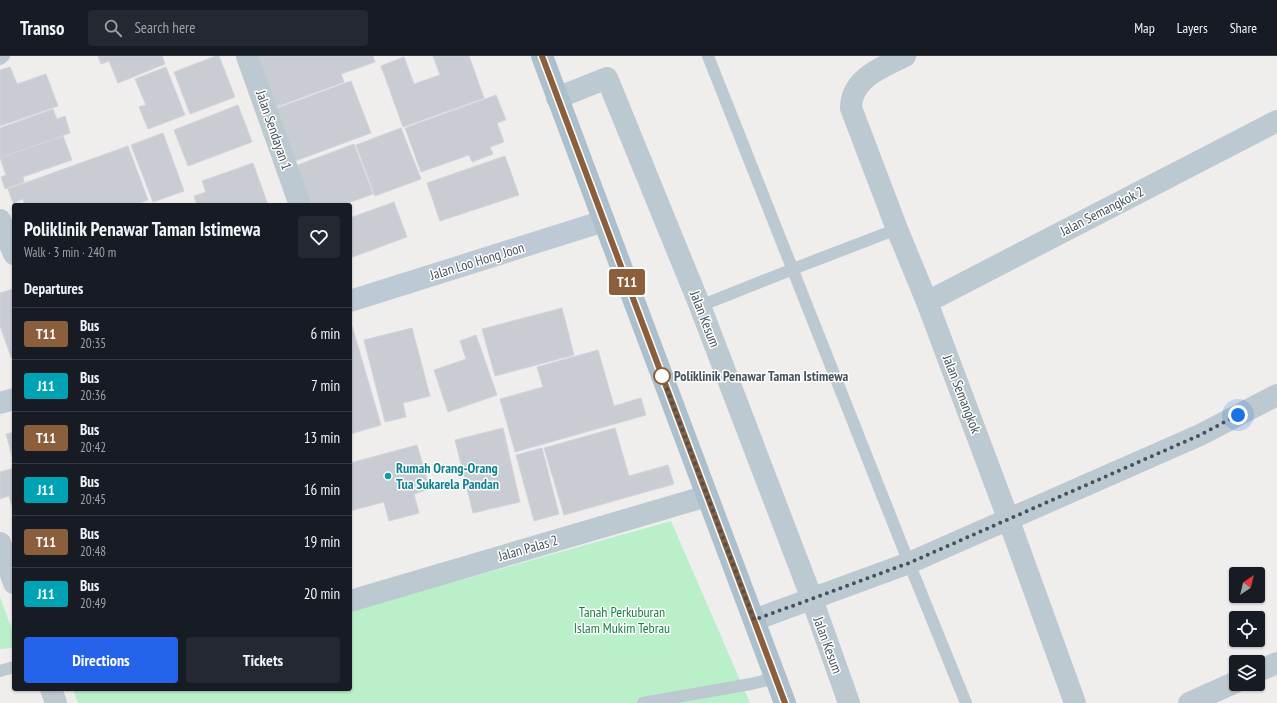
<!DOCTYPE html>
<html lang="en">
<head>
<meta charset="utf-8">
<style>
  body { margin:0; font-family:"PT Sans Narrow",sans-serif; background:#242831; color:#f1f3f6; height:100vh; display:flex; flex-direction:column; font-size:15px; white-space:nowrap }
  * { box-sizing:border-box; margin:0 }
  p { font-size:13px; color:#9ea1a6 }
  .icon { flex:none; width:22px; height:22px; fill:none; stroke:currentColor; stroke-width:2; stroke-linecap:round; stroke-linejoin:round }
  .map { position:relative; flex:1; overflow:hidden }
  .details { position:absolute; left:12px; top:147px; width:340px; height:488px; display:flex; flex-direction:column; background:#171b24; border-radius:4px; box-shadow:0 1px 3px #0004 }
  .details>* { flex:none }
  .badge { padding:0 8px; border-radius:3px; font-size:14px; line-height:26px }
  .needle { width:26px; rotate:35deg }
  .buttons { position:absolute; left:1229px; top:511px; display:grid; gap:8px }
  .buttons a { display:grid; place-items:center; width:36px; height:36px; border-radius:4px; background:#171b24; box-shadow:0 1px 3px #0004; font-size:20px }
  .you { position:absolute; width:20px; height:20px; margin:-10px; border:3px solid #fff; border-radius:50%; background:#1a73e8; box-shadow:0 0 0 6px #1a73e833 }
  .map>.badge { position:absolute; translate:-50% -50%; box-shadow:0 0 0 2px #fff }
  h2 { padding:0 12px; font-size:15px; line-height:36px }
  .round { display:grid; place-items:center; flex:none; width:42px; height:42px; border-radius:4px; background:#242831 }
  .head { display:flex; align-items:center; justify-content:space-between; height:68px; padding:0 12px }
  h1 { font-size:19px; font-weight:700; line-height:30px }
  .button { display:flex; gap:8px; margin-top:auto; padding:8px 12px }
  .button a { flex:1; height:46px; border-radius:4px; background:#2563eb; color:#fff; font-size:16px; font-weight:700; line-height:46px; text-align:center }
  .button a+a { background:#242831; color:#f1f3f6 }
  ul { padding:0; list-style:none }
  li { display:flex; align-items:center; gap:12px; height:52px; padding:0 12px; border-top:1px solid #363941 }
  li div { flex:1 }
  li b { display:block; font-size:15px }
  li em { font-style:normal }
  li .badge { min-width:44px; font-weight:700; text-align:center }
  header { display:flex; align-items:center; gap:24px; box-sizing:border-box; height:56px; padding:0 20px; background:#171b24; border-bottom:1px solid #363941 }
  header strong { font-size:19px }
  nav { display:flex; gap:22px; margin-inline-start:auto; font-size:14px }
  .search { width:280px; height:36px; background:#242831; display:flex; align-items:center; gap:10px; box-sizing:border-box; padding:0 14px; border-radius:4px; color:#9ea1a6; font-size:15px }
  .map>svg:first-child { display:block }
  .green { fill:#b9f0ca }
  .building { fill:#c9ccd2; stroke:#d1d4d9 }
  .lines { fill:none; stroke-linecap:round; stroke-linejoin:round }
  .lane { stroke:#bdc9d0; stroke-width:12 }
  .street { stroke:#bdc9d0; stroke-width:22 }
  .secondary { stroke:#bdcad5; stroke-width:22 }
  .primary { stroke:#abbfcd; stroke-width:22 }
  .line-casing { stroke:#fff; stroke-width:9 }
  .line { stroke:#8b5e3c; stroke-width:6 }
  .walk { stroke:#45525b; stroke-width:4; stroke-dasharray:0 7.2 }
  .stop-dot { fill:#fff; stroke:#8b5e3c; stroke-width:2 }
  .culture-dot { fill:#0f9aa8; stroke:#fff; stroke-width:1.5 }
  .labels { text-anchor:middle; stroke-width:3; stroke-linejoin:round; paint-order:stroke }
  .street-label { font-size:14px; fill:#45525b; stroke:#fff }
  .stop-label { font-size:14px; font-weight:bold; fill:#45525b; stroke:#fff; text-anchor:start }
  .culture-label { font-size:14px; font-weight:bold; fill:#0d838f; stroke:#fff; text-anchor:start }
  .park-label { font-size:14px; fill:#147e40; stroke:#fff }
</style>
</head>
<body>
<header>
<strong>Transo</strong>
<div class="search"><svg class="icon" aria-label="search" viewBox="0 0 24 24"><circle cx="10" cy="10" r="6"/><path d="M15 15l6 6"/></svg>Search here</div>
<nav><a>Map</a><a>Layers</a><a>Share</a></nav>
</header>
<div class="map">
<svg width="1277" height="647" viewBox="0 0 1277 647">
  <rect width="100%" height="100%" fill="#f0eded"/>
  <path class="green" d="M671,465L750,647H78L73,633H350V555Z
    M0,541L14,579V592L0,593Z"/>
  <path class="building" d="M98,0H162L165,8L118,27L109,5L101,8Z
    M216,0H219L235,41L190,58L174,16Z
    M257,0H373L375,6L341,18L344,26L276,51Z
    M433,0H469L484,42L403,71L381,10L404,1L414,28L440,19Z
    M10,11L17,28L46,18L58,50L0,70V14Z
    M166,11L185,59L148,73L139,51L146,49L135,23Z
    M351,25L371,77L295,105L275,53Z
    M496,39L506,64L497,67L504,86L490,91L493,98L472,106L469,99L421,116L405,72Z
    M238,49L252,86L188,110L174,74Z
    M53,53L57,63L65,60L70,77L0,102V72Z
    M401,72L421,123L375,140L356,89Z
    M163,77L184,135L153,146L131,89Z
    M63,80L72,104L23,121L24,126L5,133L1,121L6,119L0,102Z
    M354,88L373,138L342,149H310L295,110Z
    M128,90L148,144L134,149H25L23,143L13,147L8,133Z
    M505,100L519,139L440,165L427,127Z
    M253,107L268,149H197L194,140L206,136L202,125Z
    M394,146L407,181L350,202V162Z
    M13,233L14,300L11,301L0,270V237Z
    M562,252L574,299L495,320L482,273Z
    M352,270L381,369L350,378V271Z
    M412,272L430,340L403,347L406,361L385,366L364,284Z
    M476,279L497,339L448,356L434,314L466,303L460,285Z
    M598,294L614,350L641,342L646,359L515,396L500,343L543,331L537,311Z
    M503,372L520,446L473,457L455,384Z
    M615,372L629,420L668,409L674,428L564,459L544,392Z
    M14,376V407L6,378Z
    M417,389L430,433L414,438L419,457L389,465L384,446L350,455V407Z
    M542,392L559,458L534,465L516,399Z
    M14,412V457L9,440L0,443V416Z"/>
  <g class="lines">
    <path class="lane" d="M708,0L909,507L966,647
      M0,3L4,0
      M700,250L793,213L897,173
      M0,615L14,611
      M643,647L751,628L775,622"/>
    <path class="street" d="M247,0L300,149
      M905,0C883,11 851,22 851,52L897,173L927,246L1008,462L1075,647
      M557,42L607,22L700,250L812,543L849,647
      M0,164L14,198
      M927,246L1277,65
      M0,487L14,527
      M350,545L707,440
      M754,564L909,507L1200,379L1277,339
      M1258,615L1277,607
      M51,633L56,647
      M1189,647L1236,626"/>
    <path class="secondary" d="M350,245L604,165
      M0,347L14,343"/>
    <path class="primary" d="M542,0L785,647"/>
  </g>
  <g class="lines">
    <defs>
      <path id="line" d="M542,0L785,647"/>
    </defs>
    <use href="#line" class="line-casing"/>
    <use href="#line" class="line"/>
    <path class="walk" d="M662,320L754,564L909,507L1200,379L1238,359"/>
  </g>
  <circle class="stop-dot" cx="662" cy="320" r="8"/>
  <circle class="culture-dot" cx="388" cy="420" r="4"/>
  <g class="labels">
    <g class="street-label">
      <text transform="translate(274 74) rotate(71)" y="5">Jalan Sendayan 1</text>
      <text transform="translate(1102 155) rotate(-27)" y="5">Jalan Semangkok 2</text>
      <text transform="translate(477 205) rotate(-17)" y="5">Jalan Loo Hong Joon</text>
      <text transform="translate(705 263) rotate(69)" y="5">Jalan Kesum</text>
      <text transform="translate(962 338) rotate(69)" y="5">Jalan Semangkok</text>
      <text transform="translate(528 492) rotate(-16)" y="5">Jalan Palas 2</text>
      <text transform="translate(828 589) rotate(70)" y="5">Jalan Kesum</text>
    </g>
    <g class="stop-label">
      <text x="674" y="325">Poliklinik Penawar Taman Istimewa</text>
    </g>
    <g class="culture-label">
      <text x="396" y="417">Rumah Orang-Orang<tspan x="396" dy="16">Tua Sukarela Pandan</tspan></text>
    </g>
    <g class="park-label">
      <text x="622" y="561">Tanah Perkuburan<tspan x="622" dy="16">Islam Mukim Tebrau</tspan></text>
    </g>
  </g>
</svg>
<div class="buttons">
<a><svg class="needle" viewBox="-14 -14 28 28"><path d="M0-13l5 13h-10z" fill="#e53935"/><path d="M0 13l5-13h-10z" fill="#9ea1a6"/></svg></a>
<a><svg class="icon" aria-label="locate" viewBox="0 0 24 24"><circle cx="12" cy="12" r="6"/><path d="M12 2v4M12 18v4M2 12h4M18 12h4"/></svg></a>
<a><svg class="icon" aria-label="layers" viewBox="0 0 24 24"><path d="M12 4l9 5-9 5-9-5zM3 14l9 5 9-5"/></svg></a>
</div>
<div class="you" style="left:1238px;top:359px"></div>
<b class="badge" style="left:627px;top:226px;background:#8b5e3c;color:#fff">T11</b>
<section class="details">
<div class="head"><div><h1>Poliklinik Penawar Taman Istimewa</h1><p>Walk · 3 min · 240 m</p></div><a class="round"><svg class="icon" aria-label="heart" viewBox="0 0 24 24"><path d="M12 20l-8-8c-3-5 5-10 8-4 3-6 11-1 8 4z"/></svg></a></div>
<h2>Departures</h2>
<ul>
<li><span class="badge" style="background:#8b5e3c;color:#fff">T11</span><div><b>Bus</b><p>20:35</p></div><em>6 min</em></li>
<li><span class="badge" style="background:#00a3b4;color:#fff">J11</span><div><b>Bus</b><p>20:36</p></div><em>7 min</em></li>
<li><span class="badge" style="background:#8b5e3c;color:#fff">T11</span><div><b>Bus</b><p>20:42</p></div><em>13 min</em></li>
<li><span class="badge" style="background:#00a3b4;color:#fff">J11</span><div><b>Bus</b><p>20:45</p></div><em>16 min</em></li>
<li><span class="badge" style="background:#8b5e3c;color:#fff">T11</span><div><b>Bus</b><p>20:48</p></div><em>19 min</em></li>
<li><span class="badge" style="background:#00a3b4;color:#fff">J11</span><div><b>Bus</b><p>20:49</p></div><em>20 min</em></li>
</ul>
<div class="button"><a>Directions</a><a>Tickets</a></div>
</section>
</div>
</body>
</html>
